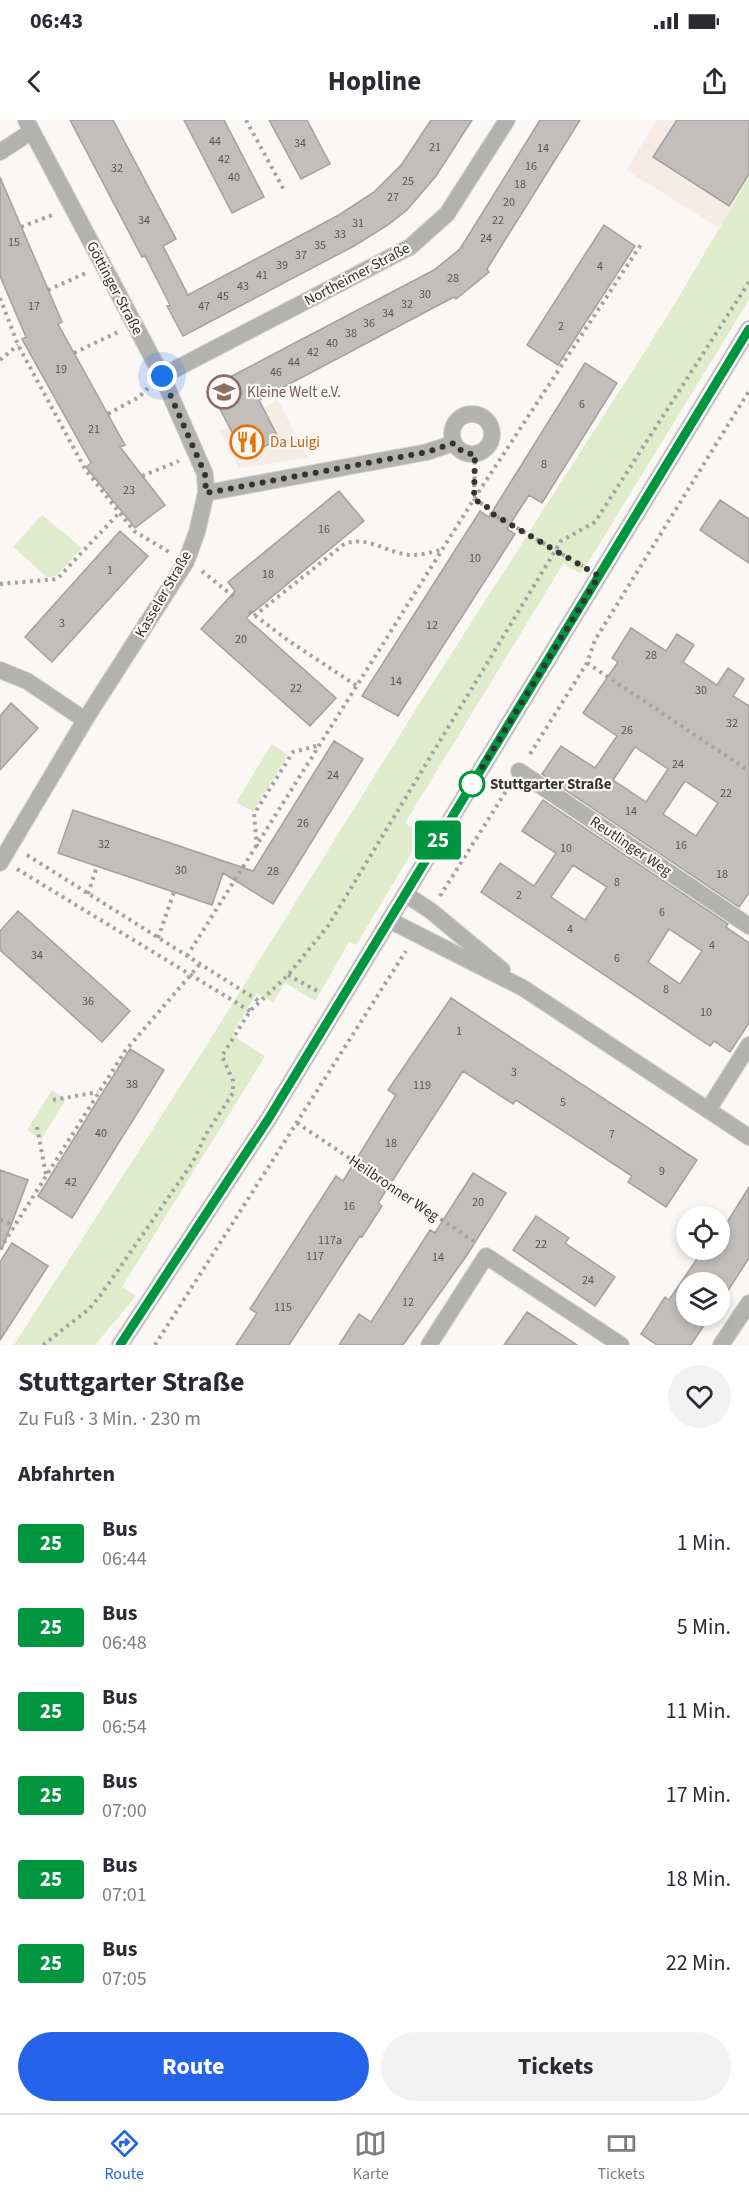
<!DOCTYPE html>
<html lang="de">
<head>
<meta charset="utf-8">
<style>
  body { margin:0; font-family:"Source Sans 3",sans-serif; background:#f2f2f3; color:#2b2b33; height:100vh; display:flex; flex-direction:column; font-size:22px; white-space:nowrap }
  * { box-sizing:border-box; margin:0 }
  p { font-size:20px; color:#7c7c81 }
  .icon { flex:none; width:33px; height:33px; fill:none; stroke:currentColor; stroke-width:2; stroke-linecap:round; stroke-linejoin:round }
  .map { position:relative; height:1225px; overflow:hidden }
  .side { display:flex; flex-direction:column; background:#fff; flex:1 }
  .side>* { flex:none }
  .badge { padding:0 12px; border-radius:4px; font-size:21px; line-height:39px }
  .controls { position:absolute; left:676px; top:1086px; display:grid; gap:12px }
  .controls a { display:grid; place-items:center; width:54px; height:54px; border-radius:50%; background:#fff; box-shadow:0 3px 9px #0003; font-size:30px }
  .you { position:absolute; width:30px; height:30px; margin:-15px; border:4px solid #fff; border-radius:50%; background:#1a73e8; box-shadow:0 0 0 9px #1a73e833 }
  .map>.badge { position:absolute; translate:-50% -50%; box-shadow:0 0 0 3px #fff }
  h2 { padding:0 18px; font-size:22px; line-height:54px }
  .round { display:grid; place-items:center; flex:none; width:63px; height:63px; border-radius:32px; background:#f2f2f3 }
  .headline { display:flex; align-items:center; justify-content:space-between; height:102px; padding:0 18px }
  h1 { font-size:28px; font-weight:700; line-height:45px }
  .cta { display:flex; gap:12px; margin-top:auto; padding:12px 18px }
  .cta a { flex:1; height:69px; border-radius:36px; background:#2563eb; color:#fff; font-size:24px; font-weight:700; line-height:69px; text-align:center }
  .cta a+a { background:#f2f2f3; color:#2b2b33 }
  ul { padding:0; list-style:none }
  li { display:flex; align-items:center; gap:18px; height:84px; padding:0 18px }
  li div { flex:1 }
  li b { display:block; font-size:22px }
  li em { font-style:normal }
  li .badge { min-width:66px; font-weight:700; text-align:center }
  .status { display:flex; justify-content:space-between; align-items:center; height:42px; padding:0 30px; background:#fff; direction:ltr }
  .status svg { height:16px; fill:currentColor }
  header { display:flex; justify-content:space-between; align-items:center; height:78px; padding:0 18px; background:#fff; font-size:27px; font-weight:700 }
  .tab-bar { display:flex; justify-content:space-around; align-items:center; height:84px; border-top:2px solid #e1e1e2; background:#fff; font-size:16px; color:#7c7c81 }
  .tab-bar a { display:grid; justify-items:center; gap:3px }
  .tab-bar .active { color:#2563eb }
  .map>svg:first-child { display:block }
  .built { fill:#f5ece4 }
  .green { fill:#e0ebcb }
  .building { fill:#c1bebc; stroke:#a3a09e; stroke-width:1.5; fill-rule:evenodd }
  .lines { fill:none; stroke-linecap:round; stroke-linejoin:round }
  .pedestrian-casing { stroke:#d7d4d2; stroke-width:18 }
  .minor-casing { stroke:#d7d4d2; stroke-width:18 }
  .tertiary-casing { stroke:#d7d4d2; stroke-width:18 }
  .path { stroke:#a5a3a1; stroke-width:4; stroke-dasharray:3 4.5; stroke-linecap:butt }
  .pedestrian { stroke:#b2b3b1; stroke-width:16 }
  .minor { stroke:#b2b3b1; stroke-width:16 }
  .tertiary { stroke:#b2b3b1; stroke-width:16 }
  .line-casing { stroke:#fff; stroke-width:14 }
  .line { stroke:#009640; stroke-width:9 }
  .walk { stroke:#353433; stroke-width:6; stroke-dasharray:0 10.8 }
  .stop-dot { fill:#fff; stroke:#009640; stroke-width:3 }
  .labels { text-anchor:middle; stroke-width:4.5; stroke-linejoin:round; paint-order:stroke }
  .number-label { font-size:12px; fill:#585655 }
  .street-label { font-size:15px; fill:#353433; stroke:#faf7f5 }
  .education-label { font-size:15px; fill:#785e54; stroke:#faf7f5; text-anchor:start }
  .food-label { font-size:15px; fill:#c56008; stroke:#faf7f5; text-anchor:start }
  .stop-label { font-size:15px; font-weight:bold; fill:#353433; stroke:#faf7f5; text-anchor:start }
</style>
</head>
<body>
<div class="status"><b>06:43</b><svg viewBox="0 0 49 12"><path d="M0 12V9h3v3zM5 12V6h3v6zM10 12V3h3v9zM15 12V0h3v12zM26 1h20v11H26zM47 4h2v5h-2z"/></svg></div>
<header><svg class="icon" aria-label="back" viewBox="0 0 24 24"><path d="M15 5l-7 7 7 7"/></svg>Hopline<svg class="icon" aria-label="share" viewBox="0 0 24 24"><path d="M12 15V3M7 8l5-5 5 5M5 13v7h14v-7"/></svg></header>
<div class="map">
<svg width="749" height="1225" viewBox="0 0 749 1225">
  <rect width="100%" height="100%" fill="#faf7f5"/>
  <path class="built" d="M657,0H749V58L719,108L626,50Z
    M278,280L308,338L239,348L220,311Z"/>
  <path class="green" d="M749,58V180L581,454L563,444L405,703L423,714L356,825L349,822L315,881L285,863L273,882L257,873L232,915L265,936L122,1167L136,1176L95,1225H14L203,931L416,589L668,195Z
    M42,395L82,428L56,456L47,457L13,427Z
    M272,624L288,635L253,692L236,682Z
    M52,970L66,979L41,1019L27,1010Z"/>
  <path class="building" d="M70,0H113L176,119L163,126L188,175L339,95L374,72L402,44L431,0H472L436,56L407,90L388,105L354,126L183,216L167,186L170,185L145,136L142,137Z
    M184,0H224L264,77L232,93Z
    M269,0H307L330,44L301,59Z
    M540,0H580L487,149L489,152L456,179L454,177L259,280L279,319L245,337L209,268L434,150L460,129Z
    M677,0H749V54L729,86L653,37Z
    M0,57L62,202L58,204L125,325L120,327L165,385L135,408L86,347L91,343L22,219L26,217L0,156Z
    M604,105L635,126L558,245L527,225Z
    M585,243L617,263L542,383L529,375L507,409L515,414L398,596L362,576L480,391L489,397Z
    M339,371L364,401L246,498L336,578L310,606L201,509L235,471L228,462Z
    M720,380L749,399V443L700,410Z
    M120,411L148,436L52,542L25,517Z
    M631,508L666,531L677,514L694,525L683,542L717,565L728,548L744,559L733,576L749,586V773L739,787L542,654L561,626L595,648L617,616L583,593L618,542L612,538ZM635,627L668,649L646,682L613,660ZM685,661L718,683L696,716L663,694Z
    M11,583L38,608L0,650V596Z
    M334,621L363,639L273,784L223,753L212,785L58,733L73,690L253,751Z
    M543,680L728,804L726,807L749,823V903L730,932L714,921L710,926L481,772L500,743L534,766L545,750L556,733L522,711ZM573,745L607,767L585,800L551,777ZM669,809L702,831L680,864L648,842Z
    M18,791L130,891L102,922L0,830V811Z
    M451,878L697,1040L666,1087L628,1062L632,1056L516,980L513,984L463,951L378,1083L382,1086L362,1117L360,1116L289,1225H236L257,1193L250,1189L336,1056L343,1061L396,975L388,970Z
    M130,929L164,950L72,1098L38,1076Z
    M0,1050L28,1060L2,1129H0Z
    M473,1053L506,1073L467,1135L403,1225H339L359,1194L371,1202L430,1110L435,1113Z
    M749,1067V1138L720,1183V1162H687V1196H710L691,1225H657L641,1214L665,1177L669,1180L703,1130H720V1114Z
    M536,1096L569,1118L565,1123L615,1157L595,1186L513,1130Z
    M12,1123L48,1146L0,1220V1142Z
    M527,1192L577,1225H504Z"/>
  <g class="lines">
    <defs>
      <path id="pedestrian" d="M519,651L749,806
        M708,990L749,925"/>
      <path id="minor" d="M0,32L32,11
        M162,256L410,127L447,94L507,0
        M452 314a20 20 0 1 1 40 0a20 20 0 1 1-40 0Z
        M206,373L427,332L454,323
        M0,550L27,561L85,600
        M0,743L85,600L186,442L197,412L206,373L205,354L162,256L26,0
        M405,774L431,791L502,850
        M389,800L523,868L749,1017
        M429,1225L486,1136L621,1225
        M721,1225L749,1183"/>
      <path id="tertiary" d="M120,1225L269,998L749,209"/>
    </defs>
    <use href="#pedestrian" class="pedestrian-casing"/>
    <use href="#minor" class="minor-casing"/>
    <use href="#tertiary" class="tertiary-casing"/>
    <path class="path" d="M246,0L284,70
      M21,107L55,94
      M48,170L86,153
      M0,178L18,225L85,349L134,411L169,432
      M74,233L118,212
      M0,240L18,225
      M108,294L139,277L148,268
      M475,334L474,379L490,389L491,393L583,446
      M142,356L179,341
      M202,451L234,477
      M0,464L57,459L119,393
      M249,491L289,521L357,566
      M254,496L343,425C365,413 390,435 412,435C422,435 432,432 441,430
      M587,543L749,651
      M530,634L587,543L595,520L749,271
      M257,727L254,694L293,632L320,625
      M27,735L259,881
      M17,749L250,891
      M88,774L97,746
      M440,776L508,668
      M158,818L174,772
      M187,836L474,379L642,123
      M288,855L321,873
      M53,980L98,972
      M297,1003L475,1122
      M37,1007L46,1055
      M0,1100L14,1105
      M0,1129L125,931L200,844
      M43,1225L89,1189L100,1176L193,1042L206,1014L233,973V961L222,936L250,891L288,855L328,806L561,421L595,402L749,162
      M155,1225L406,831"/>
    <use href="#pedestrian" class="pedestrian"/>
    <use href="#minor" class="minor"/>
    <use href="#tertiary" class="tertiary"/>
  </g>
  <g class="lines">
    <defs>
      <path id="line" d="M120,1225L269,998L749,209"/>
    </defs>
    <use href="#line" class="line-casing"/>
    <use href="#line" class="line"/>
    <path class="walk" d="M162,256L205,354L206,373L427,332L454,323C460,331 465,334 475,334L474,379L490,389L491,393L599,456L472,664"/>
  </g>
  <defs>
    <symbol id="school-ring" viewBox="-11 -11 22 22"><circle r="9.5" fill="#faf7f5" stroke="#8d6e63" stroke-width="1.5"/><path d="M0-5L7-2L0 1L-7-2ZM-4 1L0 2.5L4 1V4Q0 6-4 4Z" fill="#8d6e63"/></symbol>
    <symbol id="restaurant-ring" viewBox="-11 -11 22 22"><circle r="9.5" fill="#faf7f5" stroke="#e8710a" stroke-width="1.5"/><path d="M-5-6h1v4h1v-4h1v4h1v-4h1v5L-1.5 .5V6h-2V.5L-5-1ZM5-6V6H3V1.5H1.5Q1.5-4 5-6Z" fill="#e8710a"/></symbol>
  </defs>
  <g fill-rule="evenodd">
    <use href="#school-ring" x="205" y="253" width="38" height="38"/>
    <use href="#restaurant-ring" x="228" y="303" width="38" height="38"/>
  </g>
  <circle class="stop-dot" cx="472" cy="664" r="12"/>
  <g class="labels">
    <g class="number-label">
      <text x="215" y="25">44</text>
      <text x="300" y="27">34</text>
      <text x="435" y="31">21</text>
      <text x="543" y="32">14</text>
      <text x="224" y="43">42</text>
      <text x="531" y="50">16</text>
      <text x="117" y="52">32</text>
      <text x="234" y="61">40</text>
      <text x="408" y="65">25</text>
      <text x="520" y="68">18</text>
      <text x="393" y="81">27</text>
      <text x="509" y="86">20</text>
      <text x="144" y="104">34</text>
      <text x="498" y="104">22</text>
      <text x="358" y="107">31</text>
      <text x="340" y="118">33</text>
      <text x="486" y="122">24</text>
      <text x="14" y="126">15</text>
      <text x="320" y="129">35</text>
      <text x="301" y="139">37</text>
      <text x="282" y="149">39</text>
      <text x="600" y="150">4</text>
      <text x="262" y="159">41</text>
      <text x="453" y="162">28</text>
      <text x="243" y="170">43</text>
      <text x="425" y="178">30</text>
      <text x="223" y="180">45</text>
      <text x="407" y="188">32</text>
      <text x="34" y="190">17</text>
      <text x="204" y="190">47</text>
      <text x="388" y="197">34</text>
      <text x="369" y="207">36</text>
      <text x="561" y="210">2</text>
      <text x="351" y="217">38</text>
      <text x="332" y="227">40</text>
      <text x="313" y="236">42</text>
      <text x="294" y="246">44</text>
      <text x="61" y="253">19</text>
      <text x="276" y="256">46</text>
      <text x="582" y="288">6</text>
      <text x="94" y="313">21</text>
      <text x="544" y="348">8</text>
      <text x="129" y="374">23</text>
      <text x="324" y="413">16</text>
      <text x="475" y="442">10</text>
      <text x="110" y="454">1</text>
      <text x="268" y="458">18</text>
      <text x="62" y="507">3</text>
      <text x="432" y="509">12</text>
      <text x="241" y="523">20</text>
      <text x="651" y="539">28</text>
      <text x="396" y="565">14</text>
      <text x="296" y="572">22</text>
      <text x="701" y="574">30</text>
      <text x="732" y="607">32</text>
      <text x="627" y="614">26</text>
      <text x="678" y="648">24</text>
      <text x="333" y="659">24</text>
      <text x="726" y="677">22</text>
      <text x="631" y="695">14</text>
      <text x="303" y="707">26</text>
      <text x="104" y="728">32</text>
      <text x="681" y="729">16</text>
      <text x="566" y="732">10</text>
      <text x="181" y="754">30</text>
      <text x="273" y="755">28</text>
      <text x="722" y="758">18</text>
      <text x="617" y="766">8</text>
      <text x="519" y="779">2</text>
      <text x="662" y="796">6</text>
      <text x="570" y="813">4</text>
      <text x="712" y="829">4</text>
      <text x="37" y="839">34</text>
      <text x="617" y="842">6</text>
      <text x="666" y="873">8</text>
      <text x="88" y="885">36</text>
      <text x="706" y="896">10</text>
      <text x="459" y="915">1</text>
      <text x="514" y="956">3</text>
      <text x="132" y="968">38</text>
      <text x="422" y="969">119</text>
      <text x="563" y="986">5</text>
      <text x="101" y="1017">40</text>
      <text x="612" y="1018">7</text>
      <text x="391" y="1027">18</text>
      <text x="662" y="1055">9</text>
      <text x="71" y="1066">42</text>
      <text x="478" y="1086">20</text>
      <text x="349" y="1090">16</text>
      <text x="330" y="1124">117a</text>
      <text x="541" y="1128">22</text>
      <text x="315" y="1140">117</text>
      <text x="438" y="1141">14</text>
      <text x="588" y="1164">24</text>
      <text x="408" y="1186">12</text>
      <text x="283" y="1191">115</text>
    </g>
    <g class="street-label">
      <text transform="translate(357 154) rotate(-28)" y="5">Northeimer Straße</text>
      <text transform="translate(115 168) rotate(62)" y="5">Göttinger Straße</text>
      <text transform="translate(163 474) rotate(-60)" y="5">Kasseler Straße</text>
      <text transform="translate(631 726) rotate(34)" y="5">Reutlinger Weg</text>
      <text transform="translate(394 1068) rotate(34)" y="5">Heilbronner Weg</text>
    </g>
    <g class="education-label">
      <text x="247" y="277">Kleine Welt e.V.</text>
    </g>
    <g class="food-label">
      <text x="270" y="327">Da Luigi</text>
    </g>
    <g class="stop-label">
      <text x="490" y="669">Stuttgarter Straße</text>
    </g>
  </g>
</svg>
<div class="controls">
<a><svg class="icon" aria-label="locate" viewBox="0 0 24 24"><circle cx="12" cy="12" r="6"/><path d="M12 2v4M12 18v4M2 12h4M18 12h4"/></svg></a>
<a><svg class="icon" aria-label="layers" viewBox="0 0 24 24"><path d="M12 4l9 5-9 5-9-5zM3 14l9 5 9-5"/></svg></a>
</div>
<div class="you" style="left:162px;top:256px"></div>
<b class="badge" style="left:438px;top:720px;background:#009640;color:#fff">25</b>
</div>
<section class="side">
<div class="headline"><div><h1>Stuttgarter Straße</h1><p>Zu Fuß · 3 Min. · 230 m</p></div><a class="round"><svg class="icon" aria-label="heart" viewBox="0 0 24 24"><path d="M12 20l-8-8c-3-5 5-10 8-4 3-6 11-1 8 4z"/></svg></a></div>
<h2>Abfahrten</h2>
<ul>
<li><span class="badge" style="background:#009640;color:#fff">25</span><div><b>Bus</b><p>06:44</p></div><em>1 Min.</em></li>
<li><span class="badge" style="background:#009640;color:#fff">25</span><div><b>Bus</b><p>06:48</p></div><em>5 Min.</em></li>
<li><span class="badge" style="background:#009640;color:#fff">25</span><div><b>Bus</b><p>06:54</p></div><em>11 Min.</em></li>
<li><span class="badge" style="background:#009640;color:#fff">25</span><div><b>Bus</b><p>07:00</p></div><em>17 Min.</em></li>
<li><span class="badge" style="background:#009640;color:#fff">25</span><div><b>Bus</b><p>07:01</p></div><em>18 Min.</em></li>
<li><span class="badge" style="background:#009640;color:#fff">25</span><div><b>Bus</b><p>07:05</p></div><em>22 Min.</em></li>
</ul>
<div class="cta"><a>Route</a><a>Tickets</a></div>
</section>
<nav class="tab-bar">
<a class="active"><svg class="icon" aria-label="directions" viewBox="0 0 24 24"><path d="M12 3l9 9-9 9-9-9zM9 14v-3h6M13 9l2 2-2 2"/></svg>Route</a>
<a><svg class="icon" aria-label="map" viewBox="0 0 24 24"><path d="M3 6l6-2 6 2 6-2v14l-6 2-6-2-6 2zM9 4v14M15 6v14"/></svg>Karte</a>
<a><svg class="icon" aria-label="tickets" viewBox="0 0 24 24"><path d="M3 7h18v10H3zM15 7v10"/></svg>Tickets</a>
</nav>
</body>
</html>
